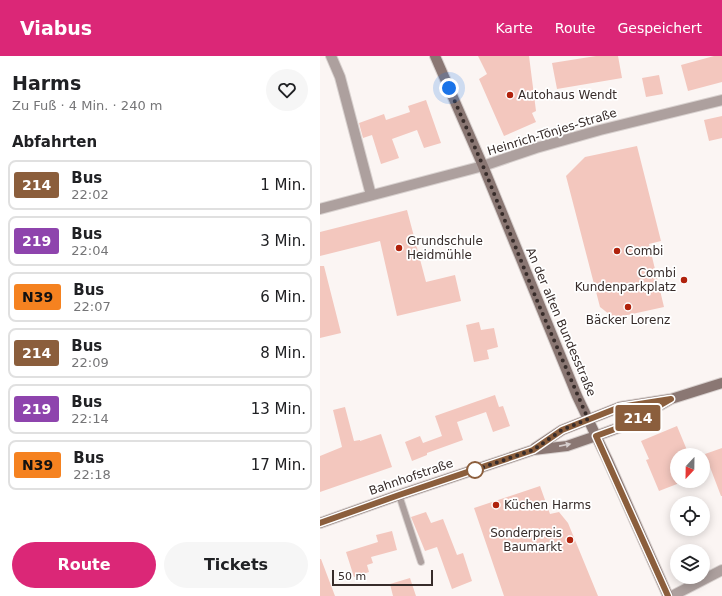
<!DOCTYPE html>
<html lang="de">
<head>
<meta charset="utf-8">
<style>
  body { margin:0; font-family:"DejaVu Sans",sans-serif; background:#f6f6f6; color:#202124; height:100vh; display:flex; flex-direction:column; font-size:15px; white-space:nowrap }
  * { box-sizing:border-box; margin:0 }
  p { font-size:13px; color:#757577 }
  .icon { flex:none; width:22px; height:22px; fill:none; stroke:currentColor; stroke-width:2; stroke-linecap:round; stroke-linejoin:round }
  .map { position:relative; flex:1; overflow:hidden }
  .side { display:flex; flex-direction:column; background:#fff; width:320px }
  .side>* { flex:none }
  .badge { padding:0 8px; border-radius:3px; font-size:14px; line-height:26px }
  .needle { width:26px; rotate:202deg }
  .buttons { position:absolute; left:350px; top:392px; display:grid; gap:8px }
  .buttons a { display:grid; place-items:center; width:40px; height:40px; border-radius:50%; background:#fff; box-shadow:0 2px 10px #0003; font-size:20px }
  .scale { position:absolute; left:12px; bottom:10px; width:101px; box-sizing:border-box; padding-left:4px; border:2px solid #372c2a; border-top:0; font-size:11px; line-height:14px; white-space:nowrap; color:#372c2a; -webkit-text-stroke:3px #fff; paint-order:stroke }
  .you { position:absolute; width:20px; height:20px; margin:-10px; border:3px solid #fff; border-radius:50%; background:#1a73e8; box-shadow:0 0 0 6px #1a73e833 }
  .map>.badge { position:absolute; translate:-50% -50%; box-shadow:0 0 0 2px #fff }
  h2 { padding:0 12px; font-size:15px; line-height:36px }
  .round { display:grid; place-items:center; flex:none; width:42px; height:42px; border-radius:21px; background:#f6f6f6 }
  .headline { display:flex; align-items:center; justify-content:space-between; height:68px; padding:0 12px }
  h1 { font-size:19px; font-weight:700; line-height:30px }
  .button { display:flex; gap:8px; margin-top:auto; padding:8px 12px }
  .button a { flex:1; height:46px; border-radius:24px; background:#db2777; color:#fff; font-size:16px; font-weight:700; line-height:46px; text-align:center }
  .button a+a { background:#f6f6f6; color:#202124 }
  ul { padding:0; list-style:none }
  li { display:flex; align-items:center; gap:12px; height:50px; margin:0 8px 6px; padding:0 4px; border:2px solid #e0e0e0; border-radius:8px }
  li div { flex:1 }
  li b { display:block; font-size:15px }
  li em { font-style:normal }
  li .badge { min-width:44px; font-weight:700; text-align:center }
  header { display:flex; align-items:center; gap:24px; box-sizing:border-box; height:56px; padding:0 20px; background:#db2777; color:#fff }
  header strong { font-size:19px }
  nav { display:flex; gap:22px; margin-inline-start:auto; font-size:14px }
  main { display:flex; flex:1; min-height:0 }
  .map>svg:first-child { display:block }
  .building { fill:#f3c7be }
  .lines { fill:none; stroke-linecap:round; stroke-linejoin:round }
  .lane-casing { stroke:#d8d1cf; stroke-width:8 }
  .street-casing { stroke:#d8d1cf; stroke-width:12 }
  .secondary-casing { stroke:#d8d1cf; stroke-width:12 }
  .lane { stroke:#ada09e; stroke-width:6 }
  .street { stroke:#ada09e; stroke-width:10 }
  .secondary { stroke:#8a7773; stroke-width:10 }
  .oneway { fill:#d6cfce }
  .line-casing { stroke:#fff; stroke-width:9 }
  .line { stroke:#8b5e3c; stroke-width:6 }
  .walk { stroke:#372c2a; stroke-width:4; stroke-dasharray:0 7.2 }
  .poi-dot { fill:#b0220c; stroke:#fff; stroke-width:1.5 }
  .stop-dot { fill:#fff; stroke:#8b5e3c; stroke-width:2 }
  .labels { text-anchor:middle; stroke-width:3.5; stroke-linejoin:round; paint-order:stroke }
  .poi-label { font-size:12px; fill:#372c2a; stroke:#fff; text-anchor:start }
  .street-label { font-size:12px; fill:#372c2a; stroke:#fff }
</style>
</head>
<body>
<header>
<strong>Viabus</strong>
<nav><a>Karte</a><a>Route</a><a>Gespeichert</a></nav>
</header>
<main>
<section class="side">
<div class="headline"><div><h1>Harms</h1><p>Zu Fuß · 4 Min. · 240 m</p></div><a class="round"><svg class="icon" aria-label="heart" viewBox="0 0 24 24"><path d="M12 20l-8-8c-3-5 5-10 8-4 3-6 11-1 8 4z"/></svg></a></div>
<h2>Abfahrten</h2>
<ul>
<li><span class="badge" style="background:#8b5e3c;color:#fff">214</span><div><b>Bus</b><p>22:02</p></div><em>1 Min.</em></li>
<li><span class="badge" style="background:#8e44ad;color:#fff">219</span><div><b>Bus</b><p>22:04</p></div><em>3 Min.</em></li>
<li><span class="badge" style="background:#f58220;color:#111">N39</span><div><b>Bus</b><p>22:07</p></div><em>6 Min.</em></li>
<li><span class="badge" style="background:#8b5e3c;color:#fff">214</span><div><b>Bus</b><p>22:09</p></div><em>8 Min.</em></li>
<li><span class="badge" style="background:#8e44ad;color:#fff">219</span><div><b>Bus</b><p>22:14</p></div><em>13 Min.</em></li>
<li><span class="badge" style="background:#f58220;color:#111">N39</span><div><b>Bus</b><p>22:18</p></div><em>17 Min.</em></li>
</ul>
<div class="button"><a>Route</a><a>Tickets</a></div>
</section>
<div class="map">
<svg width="402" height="540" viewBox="0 0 402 540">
  <rect width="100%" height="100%" fill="#fbf5f3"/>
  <path class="building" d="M158,0H209L216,55L212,57L216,66L184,80L159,23L167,18Z
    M276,0H298L302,22L237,33L232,7Z
    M394,0H402V26L368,35L361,9Z
    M339,19L343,38L326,41L322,22Z
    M106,44L121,87L104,92L97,74L72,83L79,102L61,108L52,79L43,82L39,67L64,58L66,64L90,56L88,50Z
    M402,60V82L389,85L384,64Z
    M317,90L341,185L329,188L344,251L294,262L280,251L246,120L265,101Z
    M87,154L106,226L135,219L141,245L77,260L60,185L0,200V176Z
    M0,210H4L21,277L0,282Z
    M159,266L161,274L174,272L178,291L167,294L169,303L154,306L146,269Z
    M175,339L179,351L183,350L190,370L173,376L166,356L137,366L143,384L107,397V399L92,405L85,386L100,380L103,387L122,380L115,360Z
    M25,351L34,385L40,384V385L61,378L72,411L0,436V400L22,391L13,354Z
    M357,370L369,399H357V428L339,435L326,404L329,403L321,385Z
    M402,392V440H401L385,398Z
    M220,430L230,458L239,456L248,467L278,540H184L154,452Z
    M106,456L111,467L123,463L137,499L143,497L152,525L132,533L117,491L105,495L91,461Z
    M72,475L77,494L51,501L53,507L47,509L49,516L34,521L26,496L58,486L56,479Z
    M0,503H1L15,540H0Z
    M90,522L96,540H73L70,528Z"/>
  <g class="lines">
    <defs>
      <path id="lane" d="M79,439L101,506"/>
      <path id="street" d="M11,0L20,21L51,139
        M0,153L163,110L216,92L280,74L402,44
        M352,540L402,514"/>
      <path id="secondary" d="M115,0L163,110L257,340L288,405L348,540
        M215,392L242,374L300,351L351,343L402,327
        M0,467L79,439L213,394L247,390L276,380L306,369L351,343"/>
    </defs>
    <use href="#lane" class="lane-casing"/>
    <use href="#street" class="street-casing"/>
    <use href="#secondary" class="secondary-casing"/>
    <use href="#lane" class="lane"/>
    <use href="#street" class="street"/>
    <use href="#secondary" class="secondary"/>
  </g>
  <defs><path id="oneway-solid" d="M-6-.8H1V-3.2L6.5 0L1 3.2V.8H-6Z"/></defs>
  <use class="oneway" href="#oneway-solid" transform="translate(245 389) rotate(-11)"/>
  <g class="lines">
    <defs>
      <path id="line" d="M0,467L79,439L213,394L242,374L300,351L351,343L306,369L276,380L348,540"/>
    </defs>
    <use href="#line" class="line-casing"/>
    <use href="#line" class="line"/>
    <path class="walk" d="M129,32L163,110L218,247L268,363L242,374L213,394L155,414"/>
  </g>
  <g class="poi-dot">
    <circle cx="190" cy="39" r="4"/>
    <circle cx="79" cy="192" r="4"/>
    <circle cx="297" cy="195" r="4"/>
    <circle cx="364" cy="224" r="4"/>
    <circle cx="308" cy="251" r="4"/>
    <circle cx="176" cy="449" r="4"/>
    <circle cx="250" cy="484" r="4"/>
  </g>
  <circle class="stop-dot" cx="155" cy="414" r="8"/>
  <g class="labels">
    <g class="poi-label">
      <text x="198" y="43">Autohaus Wendt</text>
      <text x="87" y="189">Grundschule<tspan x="87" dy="14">Heidmühle</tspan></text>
      <text x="305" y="199">Combi</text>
      <text x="356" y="221" text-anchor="end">Combi<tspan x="356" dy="14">Kundenparkplatz</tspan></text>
      <text x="308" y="268" text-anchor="middle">Bäcker Lorenz</text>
      <text x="184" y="453">Küchen Harms</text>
      <text x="242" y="481" text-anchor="end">Sonderpreis<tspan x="242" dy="14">Baumarkt</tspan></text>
    </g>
    <g class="street-label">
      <text transform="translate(232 76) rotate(-17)" y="4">Heinrich-Tönjes-Straße</text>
      <text transform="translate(241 266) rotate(67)" y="4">An der alten Bundesstraße</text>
      <text transform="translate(91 421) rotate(-19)" y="4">Bahnhofstraße</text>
    </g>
  </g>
</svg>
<div class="buttons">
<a><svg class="needle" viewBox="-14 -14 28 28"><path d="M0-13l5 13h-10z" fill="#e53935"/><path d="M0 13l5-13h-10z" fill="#757577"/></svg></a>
<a><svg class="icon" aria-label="locate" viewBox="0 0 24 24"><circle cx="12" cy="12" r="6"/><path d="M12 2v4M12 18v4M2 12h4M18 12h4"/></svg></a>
<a><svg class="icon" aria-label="layers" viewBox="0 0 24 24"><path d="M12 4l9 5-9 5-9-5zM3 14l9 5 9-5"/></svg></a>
</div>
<div class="scale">50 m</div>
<div class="you" style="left:129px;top:32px"></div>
<b class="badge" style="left:318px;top:362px;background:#8b5e3c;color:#fff">214</b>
</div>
</main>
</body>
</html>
